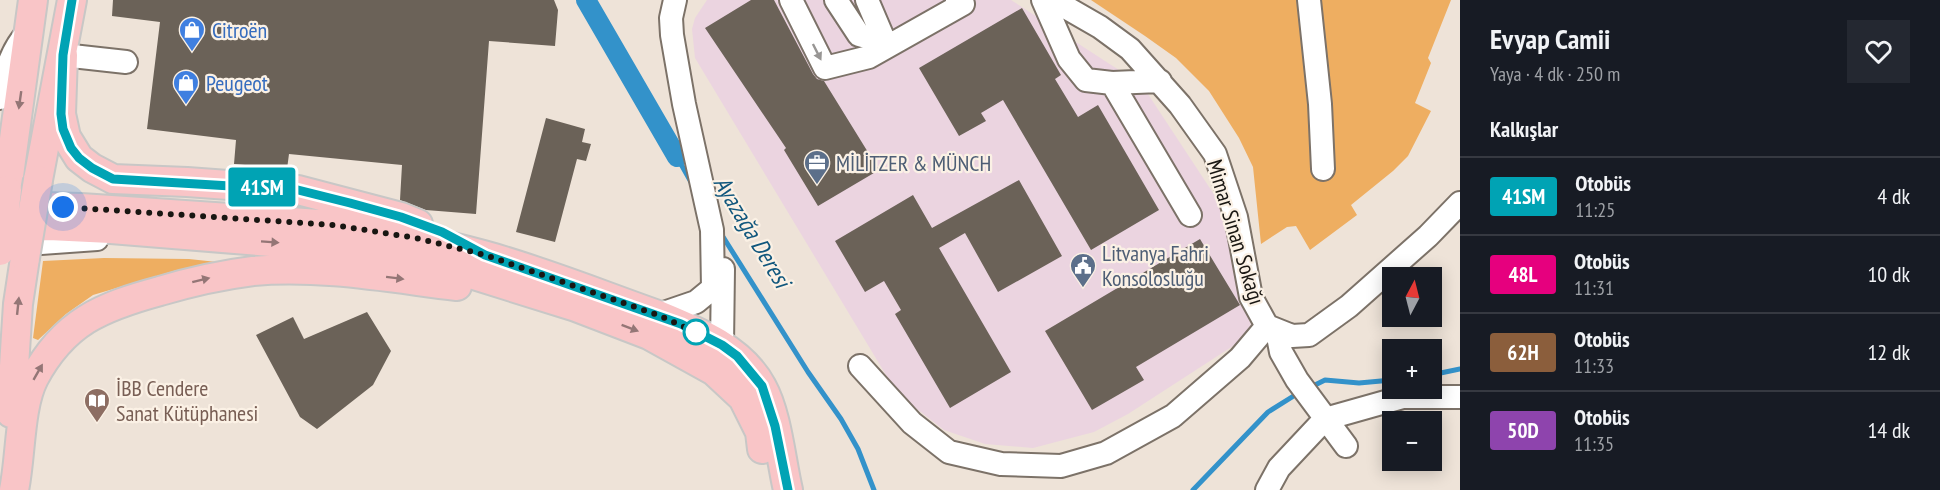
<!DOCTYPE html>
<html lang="tr">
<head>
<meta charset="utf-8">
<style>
  body { margin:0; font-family:"PT Sans Narrow",sans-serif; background:#242831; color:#f1f3f6; height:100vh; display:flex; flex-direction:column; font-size:22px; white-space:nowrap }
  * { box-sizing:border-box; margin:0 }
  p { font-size:20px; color:#9ea1a6 }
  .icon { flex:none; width:33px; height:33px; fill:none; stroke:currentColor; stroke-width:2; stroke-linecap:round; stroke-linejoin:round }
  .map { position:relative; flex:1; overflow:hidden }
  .side { display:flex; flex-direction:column; background:#171b24; width:480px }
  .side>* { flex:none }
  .badge { padding:0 12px; border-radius:4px; font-size:21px; line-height:39px }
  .needle { width:39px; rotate:7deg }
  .controls { position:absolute; left:1382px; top:267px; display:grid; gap:12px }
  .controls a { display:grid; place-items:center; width:60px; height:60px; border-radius:0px; background:#171b24; box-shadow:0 3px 15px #0003; font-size:30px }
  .you { position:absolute; width:30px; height:30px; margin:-15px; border:4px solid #fff; border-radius:50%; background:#1a73e8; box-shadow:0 0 0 9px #1a73e833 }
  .map>.badge { position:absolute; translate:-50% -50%; box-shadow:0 0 0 3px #fff }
  h2 { padding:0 30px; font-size:22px; line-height:54px }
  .round { display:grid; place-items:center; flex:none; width:63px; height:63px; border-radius:0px; background:#242831 }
  .headline { display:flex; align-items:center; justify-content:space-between; height:102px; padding:0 30px }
  h1 { font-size:28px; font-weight:700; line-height:45px }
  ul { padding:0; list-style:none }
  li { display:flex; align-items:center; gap:18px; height:78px; padding:0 30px; border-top:2px solid #363941 }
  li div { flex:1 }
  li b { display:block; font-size:22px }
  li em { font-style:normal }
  li .badge { min-width:66px; font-weight:700; text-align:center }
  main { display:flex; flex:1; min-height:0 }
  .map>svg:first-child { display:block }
  .commercial { fill:#ebd4e0 }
  .green { fill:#eeae61 }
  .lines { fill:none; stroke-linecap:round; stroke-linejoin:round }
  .stream { stroke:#3392ca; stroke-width:5 }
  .canal { stroke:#3392ca; stroke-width:20 }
  .building { fill:#6b6258 }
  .minor-casing { stroke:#7c7268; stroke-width:26 }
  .major-casing { stroke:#c8c7c6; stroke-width:32 }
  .minor { stroke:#fff; stroke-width:22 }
  .major { stroke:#f9c5c7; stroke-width:28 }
  .major-bridge-casing { stroke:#c8c7c6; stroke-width:32; stroke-linecap:butt }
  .major-bridge { stroke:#f9c5c7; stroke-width:28 }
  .oneway { fill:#989694 }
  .oneway2 { fill:#947676 }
  .line-casing { stroke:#fff; stroke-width:14 }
  .line { stroke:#00a3b4; stroke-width:9 }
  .walk { stroke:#191612; stroke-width:6; stroke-dasharray:0 10.8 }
  .stop-dot { fill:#fff; stroke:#00a3b4; stroke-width:3 }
  .labels { text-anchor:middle; stroke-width:4.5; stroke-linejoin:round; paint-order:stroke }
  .shop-label { font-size:22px; fill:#366cbe; stroke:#fbf1e5; text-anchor:start }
  .service-label { font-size:22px; fill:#4e5e75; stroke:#fbf1e5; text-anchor:start }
  .street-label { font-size:22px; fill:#191612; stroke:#fbf1e5 }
  .education-label { font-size:22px; fill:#785e54; stroke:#fbf1e5; text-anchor:start }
  .water-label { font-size:24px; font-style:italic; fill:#11577d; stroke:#fbf1e5 }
</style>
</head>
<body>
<main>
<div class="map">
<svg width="1460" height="490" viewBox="0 0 1460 490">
  <rect width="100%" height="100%" fill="#eee3d8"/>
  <path class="commercial" d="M707,0H1011L1142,85L1217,199L1253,333L1128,414L1094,432L1033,448L985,444L944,430L908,402L886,375L695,58L692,29L695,18Z"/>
  <path class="green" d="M1091,0H1451L1428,58L1431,63L1415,103L1431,111L1408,156L1393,171L1351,205L1357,215L1310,250L1296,226L1287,227L1261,244L1253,167L1239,138L1209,91L1176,58L1145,36Z
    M104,258L189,259L226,263L177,270L93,295L66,314L38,340L33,338L43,261Z"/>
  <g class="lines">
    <path class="stream" d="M677,157L691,182
      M720,232L808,372L841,419L858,449L874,490
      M1431,375L1460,369
      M1309,388L1325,380L1359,383L1392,380
      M1193,490L1268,412L1300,392"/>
    <path class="canal" d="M586,0L677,157"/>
  </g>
  <path class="building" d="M113,0H554L558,10L555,46L489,41L476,214L426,210L400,200L402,165L289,154L287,169L234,164L236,140L147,129L160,22L112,16Z
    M751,0H774L813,74L817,79L824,81L879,170L818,206L784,150L786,148L705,28Z
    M1022,8L1061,75L1055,79L1078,117L1098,105L1159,210L1091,250L1003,100L981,113L986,121L959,136L919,68Z
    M546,118L585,129L582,142L591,144L586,161L577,159L555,242L516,232Z
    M1019,180L1062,256L998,292L965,233L939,248L1011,372L950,408L895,314L901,310L884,281L865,292L835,241L913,195L932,228Z
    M1200,239L1240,305L1136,367L1144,380L1092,410L1045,331Z
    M367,312L391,351L373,385L317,429L300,417L256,335L293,317L304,339Z"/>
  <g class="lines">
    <defs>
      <path id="minor" d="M791,0L825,68L869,57L963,4L957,0
        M836,0L859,35L873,39L882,35L867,0
        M1043,0L1069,59L1086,80L1112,83L1160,81
        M1053,0L1100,27L1130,49L1180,105L1215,154L1236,217L1251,297L1267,326L1292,336L1309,335L1349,306L1428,236L1460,203
        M1309,0L1320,104L1323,169
        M63,55L126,62
        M1112,83L1190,215
        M0,98C5,74 10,52 27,33
        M13,245L97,239
        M658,315L696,302L713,288L712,230L684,104L672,35L671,18L675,0
        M1277,331L1281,352L1297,380L1346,446
        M722,345L723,269
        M860,366L912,423L949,452L1001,464L1061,466L1106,453L1173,416L1240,358L1267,326
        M1267,490L1279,468L1325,419L1403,397H1460"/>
      <path id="major" d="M63,55L61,114L66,137L79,158L92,168L113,179L187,182L298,190L401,217L418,224
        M38,180L72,0
        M7,190L33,0
        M9,206L81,208L334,225C385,232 434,241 483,255C542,271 601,295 658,315C697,331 742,349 762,387C777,414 781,460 788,490
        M5,228L49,226L111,229L332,247L411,259L461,271L576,307L649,335L714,371L743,398L760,432L762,449
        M11,413L18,304L25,258
        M14,490C21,457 19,407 34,378C64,322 101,307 160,291C190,282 221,275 253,271C321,265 390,278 457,286"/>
    </defs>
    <use href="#minor" class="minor-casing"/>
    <use href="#major" class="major-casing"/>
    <use href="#minor" class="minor"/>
    <use href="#major" class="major"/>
    <defs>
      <path id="major-bridge" d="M0,251L7,190
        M25,258L38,180"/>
    </defs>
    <use href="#major-bridge" class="major-bridge-casing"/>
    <use href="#major-bridge" class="major-bridge"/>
  </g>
  <defs><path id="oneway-solid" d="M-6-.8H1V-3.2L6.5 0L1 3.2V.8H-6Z" transform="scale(1.5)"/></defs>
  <use class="oneway" href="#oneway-solid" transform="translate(817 52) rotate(63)"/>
  <g class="oneway2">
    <use href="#oneway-solid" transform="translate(20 100) rotate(98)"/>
    <use href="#oneway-solid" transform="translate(270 242) rotate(4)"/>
    <use href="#oneway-solid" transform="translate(395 278) rotate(7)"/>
    <use href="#oneway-solid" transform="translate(201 280) rotate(-14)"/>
    <use href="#oneway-solid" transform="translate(18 306) rotate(-84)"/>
    <use href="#oneway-solid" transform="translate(630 328) rotate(21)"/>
    <use href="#oneway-solid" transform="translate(38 372) rotate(-60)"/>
  </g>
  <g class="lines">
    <defs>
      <path id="line" d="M72,0L63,55L61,114L63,129L71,148L79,158L92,168L113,179L298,190L350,203L401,217L442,232L485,255L681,324L722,345L737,356L762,386L775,426L788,490"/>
    </defs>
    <use href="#line" class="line-casing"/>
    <use href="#line" class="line"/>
    <path class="walk" d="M63,207L334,225L416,238L485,255L658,315L702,335L696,332"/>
  </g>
  <defs>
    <symbol id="shop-pin" viewBox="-11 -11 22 30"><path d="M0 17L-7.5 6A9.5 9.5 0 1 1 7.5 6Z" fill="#3f7fe0" stroke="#fbf1e5"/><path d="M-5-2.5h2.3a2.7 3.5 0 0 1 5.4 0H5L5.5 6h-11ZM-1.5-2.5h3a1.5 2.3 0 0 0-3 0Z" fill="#fff"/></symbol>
    <symbol id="office-pin" viewBox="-11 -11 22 30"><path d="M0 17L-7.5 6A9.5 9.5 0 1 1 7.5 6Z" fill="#5c6f8a" stroke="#fbf1e5"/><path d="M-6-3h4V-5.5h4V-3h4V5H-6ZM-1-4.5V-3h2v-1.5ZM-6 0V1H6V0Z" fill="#fff"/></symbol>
    <symbol id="civic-pin" viewBox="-11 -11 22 30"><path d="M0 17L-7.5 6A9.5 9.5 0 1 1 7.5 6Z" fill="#5c6f8a" stroke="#fbf1e5"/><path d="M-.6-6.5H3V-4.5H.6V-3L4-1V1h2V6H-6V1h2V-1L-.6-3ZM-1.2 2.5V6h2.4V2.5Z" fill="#fff"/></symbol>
    <symbol id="library-pin" viewBox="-11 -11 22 30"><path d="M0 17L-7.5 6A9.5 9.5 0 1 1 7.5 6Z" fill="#8d6e63" stroke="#fbf1e5"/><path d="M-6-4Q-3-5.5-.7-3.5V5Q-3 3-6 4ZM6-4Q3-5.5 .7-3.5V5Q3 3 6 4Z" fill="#fff"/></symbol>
  </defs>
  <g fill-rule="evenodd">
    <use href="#shop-pin" x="177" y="15" width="30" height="40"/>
    <use href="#shop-pin" x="171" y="68" width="30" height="40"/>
    <use href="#office-pin" x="802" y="148" width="30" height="40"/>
    <use href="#civic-pin" x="1068" y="251" width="30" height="40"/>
    <use href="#library-pin" x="82" y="386" width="30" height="40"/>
  </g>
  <circle class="stop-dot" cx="696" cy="332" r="12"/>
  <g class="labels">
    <g class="shop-label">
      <text x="212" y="38">Citroën</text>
      <text x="206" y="91">Peugeot</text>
    </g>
    <g class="service-label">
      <text x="836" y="171">MİLİTZER &amp; MÜNCH</text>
      <text x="1102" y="261">Litvanya Fahri<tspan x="1102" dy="25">Konsolosluğu</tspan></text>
    </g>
    <g class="street-label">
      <text transform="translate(1236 232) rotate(73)" y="8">Mimar Sinan Sokağı</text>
    </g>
    <g class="education-label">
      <text x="116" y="396">İBB Cendere<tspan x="116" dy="25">Sanat Kütüphanesi</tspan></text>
    </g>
    <g class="water-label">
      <text transform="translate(752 232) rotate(59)" y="8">Ayazağa Deresi</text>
    </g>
  </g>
</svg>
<div class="controls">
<a><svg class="needle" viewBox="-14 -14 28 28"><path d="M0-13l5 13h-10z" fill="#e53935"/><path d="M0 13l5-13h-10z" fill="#9ea1a6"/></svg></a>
<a>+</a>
<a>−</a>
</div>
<div class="you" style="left:63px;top:207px"></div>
<b class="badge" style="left:262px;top:187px;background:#00a3b4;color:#fff">41SM</b>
</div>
<section class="side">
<div class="headline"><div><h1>Evyap Camii</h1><p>Yaya · 4 dk · 250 m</p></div><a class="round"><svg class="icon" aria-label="heart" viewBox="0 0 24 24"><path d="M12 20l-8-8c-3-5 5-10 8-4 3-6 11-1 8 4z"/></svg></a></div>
<h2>Kalkışlar</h2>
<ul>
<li><span class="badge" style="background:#00a3b4;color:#fff">41SM</span><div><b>Otobüs</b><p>11:25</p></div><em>4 dk</em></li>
<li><span class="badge" style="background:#e6007e;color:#fff">48L</span><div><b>Otobüs</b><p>11:31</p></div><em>10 dk</em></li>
<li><span class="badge" style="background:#8b5e3c;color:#fff">62H</span><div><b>Otobüs</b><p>11:33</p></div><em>12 dk</em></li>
<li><span class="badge" style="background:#8e44ad;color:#fff">50D</span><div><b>Otobüs</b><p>11:35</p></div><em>14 dk</em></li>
</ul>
</section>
</main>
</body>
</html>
